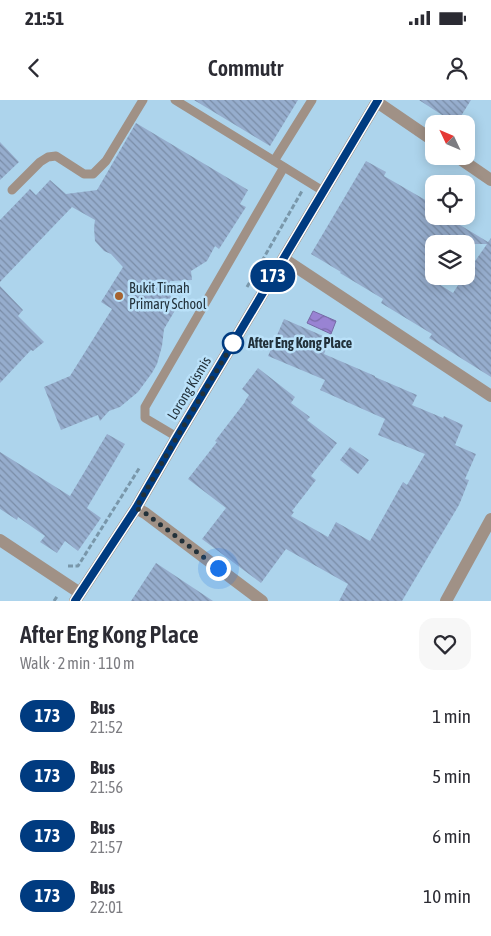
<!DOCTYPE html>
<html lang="en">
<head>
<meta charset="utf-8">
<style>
  body { margin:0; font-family:"Asap Condensed",sans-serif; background:#f7f7f7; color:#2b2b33; height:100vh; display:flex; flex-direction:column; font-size:19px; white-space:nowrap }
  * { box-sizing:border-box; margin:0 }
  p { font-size:16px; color:#7c7c81 }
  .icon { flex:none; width:28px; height:28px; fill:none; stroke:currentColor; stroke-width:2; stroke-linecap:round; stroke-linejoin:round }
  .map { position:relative; height:501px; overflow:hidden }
  .drawer { display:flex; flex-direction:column; background:#fff; flex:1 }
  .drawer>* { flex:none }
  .badge { padding:0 10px; border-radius:16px; font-size:18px; line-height:32px }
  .needle { width:32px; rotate:314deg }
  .fabs { position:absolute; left:425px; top:15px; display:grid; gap:10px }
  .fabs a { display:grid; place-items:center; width:50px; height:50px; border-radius:10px; background:#fff; box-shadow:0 2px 12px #0003; font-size:25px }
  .you { position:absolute; width:25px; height:25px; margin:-12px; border:4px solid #fff; border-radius:50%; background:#1a73e8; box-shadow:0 0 0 8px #1a73e833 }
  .map>.badge { position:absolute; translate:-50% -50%; box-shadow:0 0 0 2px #fff }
  .round { display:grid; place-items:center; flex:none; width:52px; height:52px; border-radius:15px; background:#f7f7f7 }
  .overview { display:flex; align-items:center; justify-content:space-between; height:85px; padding:0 20px }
  h1 { font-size:24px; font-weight:600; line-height:38px }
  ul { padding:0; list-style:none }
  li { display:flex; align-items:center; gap:15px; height:60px; padding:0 20px }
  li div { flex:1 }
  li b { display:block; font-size:19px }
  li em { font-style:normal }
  li .badge { min-width:55px; font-weight:700; text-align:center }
  .status { display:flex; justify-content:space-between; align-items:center; height:35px; padding:0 25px; background:#fff; direction:ltr }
  .status svg { height:14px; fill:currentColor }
  header { display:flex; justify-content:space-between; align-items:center; height:65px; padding:0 20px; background:#fff; font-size:22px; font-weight:600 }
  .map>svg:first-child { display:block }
  .water { fill:url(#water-waves); stroke:#756aa5 }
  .building { fill:url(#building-back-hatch); fill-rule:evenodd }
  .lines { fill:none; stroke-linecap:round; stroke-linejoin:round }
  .path { stroke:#7997aa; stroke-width:3; stroke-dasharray:5 2.5; stroke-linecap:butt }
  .service { stroke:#a09186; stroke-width:9 }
  .minor { stroke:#a09186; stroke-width:12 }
  .line-casing { stroke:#fff; stroke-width:11 }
  .line { stroke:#003b80; stroke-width:8 }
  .walk { stroke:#22313a; stroke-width:5; stroke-dasharray:0 9 }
  .poi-dot { fill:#a56330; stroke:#bae1f9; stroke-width:2 }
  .stop-dot { fill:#fff; stroke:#003b80; stroke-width:2.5 }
  .labels { text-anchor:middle; stroke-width:5; stroke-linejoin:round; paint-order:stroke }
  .poi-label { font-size:14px; fill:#22313a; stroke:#bae1f9; text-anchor:start }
  .stop-label { font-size:14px; font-weight:bold; fill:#22313a; stroke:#bae1f9; text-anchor:start }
  .street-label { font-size:14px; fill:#22313a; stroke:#bae1f9 }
</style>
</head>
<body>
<div class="status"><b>21:51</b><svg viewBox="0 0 49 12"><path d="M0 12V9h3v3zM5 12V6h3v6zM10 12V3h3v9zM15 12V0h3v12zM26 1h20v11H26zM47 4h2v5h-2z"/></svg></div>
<header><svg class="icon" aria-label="back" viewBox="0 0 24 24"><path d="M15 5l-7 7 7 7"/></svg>Commutr<svg class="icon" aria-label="person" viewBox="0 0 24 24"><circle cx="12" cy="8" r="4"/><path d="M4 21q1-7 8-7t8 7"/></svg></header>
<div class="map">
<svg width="491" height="501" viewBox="0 0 491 501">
  <defs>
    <pattern id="water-waves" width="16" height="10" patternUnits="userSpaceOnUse" patternTransform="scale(1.25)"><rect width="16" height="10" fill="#9983d3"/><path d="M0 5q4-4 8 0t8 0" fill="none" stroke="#7c6cac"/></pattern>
    <pattern id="building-back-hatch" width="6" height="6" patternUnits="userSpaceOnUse" patternTransform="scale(1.25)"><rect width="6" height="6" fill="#96adcd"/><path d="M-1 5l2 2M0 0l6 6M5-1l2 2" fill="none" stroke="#7a8da7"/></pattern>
  </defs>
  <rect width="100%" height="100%" fill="#add4ec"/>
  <path class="water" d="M313,211L336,221L331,234L307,223Z"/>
  <path class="building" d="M194,0H298L270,46Z
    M419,0H471L456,24Z
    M136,23L248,90L240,104L246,107L219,149L215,146L207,161L191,171L192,180L170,181L171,204L177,207L164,229L162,246L157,264L152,273L138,292L120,307L109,311L100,321L98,315L61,330L44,287L70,276L112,209L101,202L123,167L111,154L104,151L95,141L94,128L95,120L72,107L0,182V120L30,89L36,95L50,80L66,94L97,90Z
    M0,42L19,62L0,80Z
    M366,61L386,72L384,76L434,105V116H445L488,142L491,138V277L429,238L432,234L381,203L383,199L340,173L341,172L311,154ZM434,144H487L466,174V176H464L453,193L434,181Z
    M0,186L23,210L18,216L44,242L33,251L31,250L0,283Z
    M284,219L330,239L324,254L375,276V277L417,295L412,305L443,318L444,316L463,325L455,345L476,354L465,379L469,380L459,405L402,501H339L348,484L286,449L261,483L202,439L226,408L188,379L217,342L215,341L245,302V301L249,295L242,289L258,268L295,297L291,303L310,317L307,320L337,343L311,376L316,380L292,411L294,412L291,416L328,437L336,422L370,441L403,382L407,385L425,354L378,335L385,319L320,290L325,280L268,256Z
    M107,334L125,344L87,408L101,418L78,451L65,441L57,453L40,442L45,436L18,417L17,420L0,409V352L70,396Z
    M350,347L369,360L358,374L340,360Z
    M156,463L213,501H131Z"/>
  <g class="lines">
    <path class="path" d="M247,187L302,91
      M68,466H78L140,367
      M54,501L58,495"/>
    <path class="service" d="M175,0L323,91
      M274,61L312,0
      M12,90L40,62L48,57L56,56L84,74H93L106,61L143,0
      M177,337L145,318V307L284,67"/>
    <path class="minor" d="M377,2L434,41
      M456,56L491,80
      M284,159L491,296
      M136,408L145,413L262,501
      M0,440L80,493
      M75,501L136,408L177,337L378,0
      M446,501L491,419"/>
  </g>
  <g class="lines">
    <defs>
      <path id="line" d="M75,501L136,408L177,337L378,0"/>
    </defs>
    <use href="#line" class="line-casing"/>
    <use href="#line" class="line"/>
    <path class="walk" d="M218,468L145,413L136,408L177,337L235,240L233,243"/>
  </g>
  <circle class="poi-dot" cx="119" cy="196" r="5"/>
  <circle class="stop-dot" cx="233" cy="243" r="10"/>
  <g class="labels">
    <g class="poi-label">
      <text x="129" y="193">Bukit Timah<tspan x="129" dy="16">Primary School</tspan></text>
    </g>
    <g class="stop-label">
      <text x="248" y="248">After Eng Kong Place</text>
    </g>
    <g class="street-label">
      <text transform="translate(189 288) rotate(-59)" y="5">Lorong Kismis</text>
    </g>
  </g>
</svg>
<div class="fabs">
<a><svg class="needle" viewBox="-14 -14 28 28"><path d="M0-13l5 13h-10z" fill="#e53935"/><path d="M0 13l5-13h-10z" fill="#7c7c81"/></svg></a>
<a><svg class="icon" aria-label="locate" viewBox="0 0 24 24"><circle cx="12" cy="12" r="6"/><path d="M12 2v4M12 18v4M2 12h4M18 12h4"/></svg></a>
<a><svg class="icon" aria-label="layers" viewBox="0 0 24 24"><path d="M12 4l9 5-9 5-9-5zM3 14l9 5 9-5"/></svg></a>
</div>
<div class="you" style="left:218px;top:468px"></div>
<b class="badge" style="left:273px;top:176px;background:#003b80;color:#fff">173</b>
</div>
<section class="drawer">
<div class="overview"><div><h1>After Eng Kong Place</h1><p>Walk · 2 min · 110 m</p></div><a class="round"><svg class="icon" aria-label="heart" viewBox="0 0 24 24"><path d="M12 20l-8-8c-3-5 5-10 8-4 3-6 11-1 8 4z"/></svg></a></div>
<ul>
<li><span class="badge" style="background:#003b80;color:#fff">173</span><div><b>Bus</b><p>21:52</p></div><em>1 min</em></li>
<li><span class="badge" style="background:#003b80;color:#fff">173</span><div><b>Bus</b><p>21:56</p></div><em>5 min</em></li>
<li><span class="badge" style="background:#003b80;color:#fff">173</span><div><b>Bus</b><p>21:57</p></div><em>6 min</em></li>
<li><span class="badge" style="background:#003b80;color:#fff">173</span><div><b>Bus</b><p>22:01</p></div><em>10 min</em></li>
</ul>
</section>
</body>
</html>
